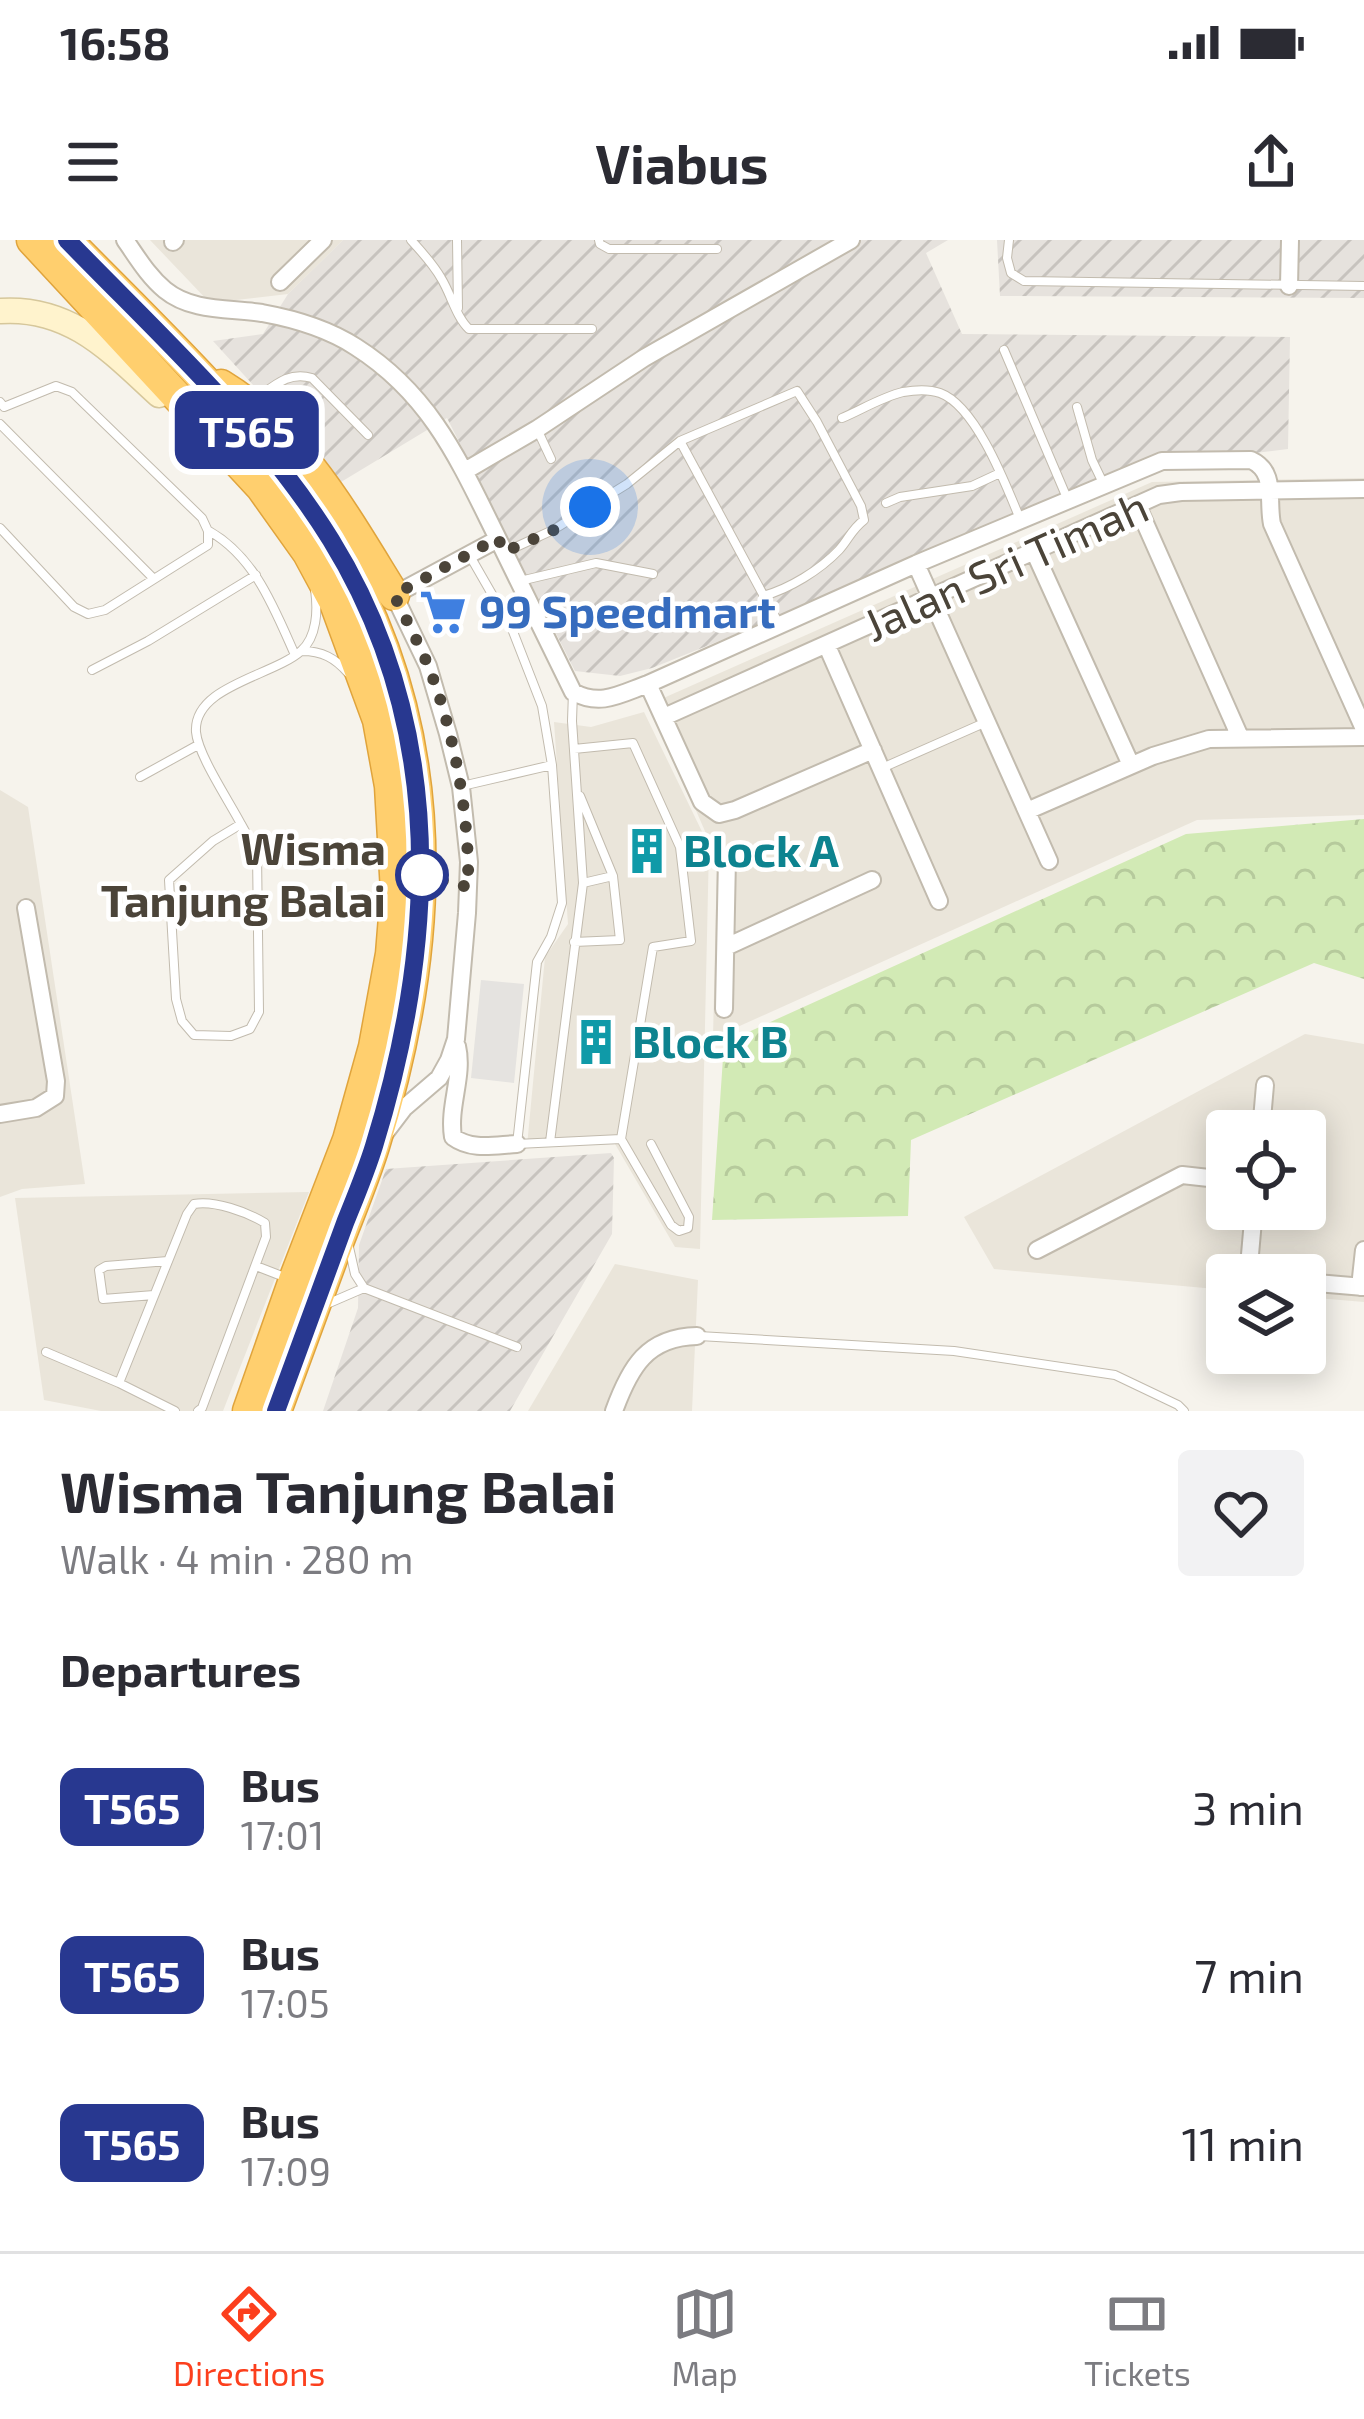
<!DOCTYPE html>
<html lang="en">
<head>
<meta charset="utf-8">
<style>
  body { margin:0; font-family:"Exo 2",sans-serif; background:#f2f2f3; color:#2b2b33; height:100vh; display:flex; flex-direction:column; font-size:45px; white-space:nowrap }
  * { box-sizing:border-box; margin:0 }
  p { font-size:39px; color:#7c7c81 }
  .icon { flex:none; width:66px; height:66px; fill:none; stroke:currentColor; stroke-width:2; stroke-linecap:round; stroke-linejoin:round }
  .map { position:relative; height:1171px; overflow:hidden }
  .side { display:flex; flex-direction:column; background:#fff; flex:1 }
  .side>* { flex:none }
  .badge { padding:0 24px; border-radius:18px; font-size:42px; line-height:78px }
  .fabs { position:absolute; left:1206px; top:870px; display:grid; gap:24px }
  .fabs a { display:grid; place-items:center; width:120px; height:120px; border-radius:12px; background:#fff; box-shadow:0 6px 30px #0003; font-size:60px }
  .you { position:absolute; width:60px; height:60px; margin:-30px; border:9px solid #fff; border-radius:50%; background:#1a73e8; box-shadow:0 0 0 18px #1a73e833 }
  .map>.badge { position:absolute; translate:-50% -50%; box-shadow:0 0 0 6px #fff }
  h2 { padding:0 60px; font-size:45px; line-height:108px }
  .round { display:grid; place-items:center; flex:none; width:126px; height:126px; border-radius:12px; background:#f2f2f3 }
  .summary { display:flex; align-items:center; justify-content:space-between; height:204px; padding:0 60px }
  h1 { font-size:57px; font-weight:700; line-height:90px }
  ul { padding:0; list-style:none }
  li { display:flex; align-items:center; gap:36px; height:168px; padding:0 60px }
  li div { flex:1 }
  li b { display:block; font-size:45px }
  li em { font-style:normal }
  li .badge { min-width:132px; font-weight:700; text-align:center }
  .status { display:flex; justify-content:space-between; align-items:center; height:84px; padding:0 60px; background:#fff; direction:ltr }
  .status svg { height:33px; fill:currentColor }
  header { display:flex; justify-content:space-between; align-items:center; height:156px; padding:0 60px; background:#fff; font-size:54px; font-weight:700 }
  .tabs { display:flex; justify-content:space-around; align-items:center; height:168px; border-top:3px solid #e1e1e2; background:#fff; font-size:33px; color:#7c7c81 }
  .tabs a { display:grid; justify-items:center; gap:6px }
  .tabs .active { color:#fc3f1d }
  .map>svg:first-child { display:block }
  .residential { fill:#eae5da; fill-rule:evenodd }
  .industrial { fill:url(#industrial-furrows) }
  .forest { fill:url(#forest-crowns) }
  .parking { fill:#e5e3e0 }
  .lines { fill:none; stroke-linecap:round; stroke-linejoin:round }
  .lane-casing { stroke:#c2bbae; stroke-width:10 }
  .street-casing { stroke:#c2bbae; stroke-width:20 }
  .secondary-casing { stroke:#d6c79b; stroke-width:27 }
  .highway-casing { stroke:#e0a43c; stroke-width:33 }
  .lane { stroke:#fff; stroke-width:8 }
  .street { stroke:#fff; stroke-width:16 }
  .secondary { stroke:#fff3cd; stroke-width:24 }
  .highway { stroke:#ffcf6e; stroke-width:30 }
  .line-casing { stroke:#fff; stroke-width:27 }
  .line { stroke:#283890; stroke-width:18 }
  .walk { stroke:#4b4439; stroke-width:12; stroke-dasharray:0 21.6 }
  .stop-dot { fill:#fff; stroke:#283890; stroke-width:6 }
  .labels { text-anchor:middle; stroke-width:9; stroke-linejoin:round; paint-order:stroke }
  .street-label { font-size:45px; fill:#4b4439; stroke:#fff }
  .shop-label { font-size:45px; font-weight:bold; fill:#366cbe; stroke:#fff; text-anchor:start }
  .stop-label { font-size:45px; font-weight:bold; fill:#4b4439; stroke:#fff; text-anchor:end }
  .culture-label { font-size:45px; font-weight:bold; fill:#0d838f; stroke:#fff; text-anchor:start }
</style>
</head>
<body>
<div class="status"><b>16:58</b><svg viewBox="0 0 49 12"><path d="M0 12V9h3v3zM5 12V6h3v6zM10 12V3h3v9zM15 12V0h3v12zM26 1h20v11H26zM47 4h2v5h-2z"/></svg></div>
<header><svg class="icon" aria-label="menu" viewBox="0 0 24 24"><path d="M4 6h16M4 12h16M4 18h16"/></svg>Viabus<svg class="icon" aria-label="share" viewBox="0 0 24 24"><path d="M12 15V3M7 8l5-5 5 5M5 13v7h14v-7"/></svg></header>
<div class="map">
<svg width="1364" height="1171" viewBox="0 0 1364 1171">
  <defs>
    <pattern id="industrial-furrows" width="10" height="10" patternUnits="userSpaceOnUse" patternTransform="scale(3)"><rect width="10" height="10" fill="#e6e2dd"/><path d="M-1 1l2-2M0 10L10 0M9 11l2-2" fill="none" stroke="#c7c3be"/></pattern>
    <pattern id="forest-crowns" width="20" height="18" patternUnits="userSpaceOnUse" patternTransform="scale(3)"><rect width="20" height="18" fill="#d2eab5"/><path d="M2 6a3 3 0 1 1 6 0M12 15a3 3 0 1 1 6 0" fill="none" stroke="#b6ca9c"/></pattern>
  </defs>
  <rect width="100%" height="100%" fill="#f6f3ec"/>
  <path class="residential" d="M150,0H343L288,54L210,63Z
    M1364,238V575L1197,580L713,798L717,619L650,464L1152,242Z
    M644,472L709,606L700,1009L675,1007L615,904L527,906L545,717L568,684L554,482L591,487Z
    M0,550L28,567L85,944L22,949L0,957Z
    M1305,794L1364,804V1062L1305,1057V1035H1227V1050L994,1029L964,977ZM1227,891H1305V969H1227Z
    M309,952L223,1171H101L44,1160L15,958Z
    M615,1024L698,1040L692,1171H528Z"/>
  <path class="industrial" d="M343,0H948L926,13L962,94L1290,97L1288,209L1161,224L652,428L620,436L575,431L447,178L341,242L213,101L263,94L288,54Z
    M997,0H1364V58L1000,56Z
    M611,913L614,918L612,994L510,1171H323L358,1068L359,1005L386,929Z"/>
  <path class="forest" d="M1364,579V739L1314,723L911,900L908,976L712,980L724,803L1186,594Z"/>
  <path class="parking" d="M481,740L524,744L514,843L471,838Z"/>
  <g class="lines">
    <defs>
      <path id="lane" d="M411,0C422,12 433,24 441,38C451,54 456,77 469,89H592
        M457,0L458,68
        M599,0L600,4L609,9H717
        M1009,0L1007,18L1011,33L1024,41L1364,46
        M1004,110L1067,258
        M257,158C275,145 289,131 312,138L368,195
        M0,162L4,167L56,146L72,152L202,278L208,291V305L105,370L88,374L74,367L0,288
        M1077,167L1092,220L1103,243
        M842,178C861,170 882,157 903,152C914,150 929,149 940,153C976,166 1006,245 1020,279
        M0,184L154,339
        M537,189L551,219
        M680,201L779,384
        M886,263L900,257L972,246L1000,233
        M209,291C255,317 274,368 295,415
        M505,312L553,290L627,244L680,201L797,151L817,182L861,266L864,280C851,290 849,299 839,310C820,330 789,349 763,356
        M470,316L512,389L542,466L552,525L562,663L551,697L537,722L517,904L621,899
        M520,341L596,323L653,334
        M302,411C322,411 335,418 348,433
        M92,430L148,401L256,335
        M574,509L633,503L680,607L691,701L653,707L621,899L671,985L679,991L688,988L689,977L651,904
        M882,528L984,483
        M140,537L198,505
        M462,546L552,525
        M241,584L257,613L259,772L250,789L231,796L194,795L182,781L176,759L169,640L213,601Z
        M241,584C229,561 198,515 196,492C193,446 273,436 301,411C317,397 318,370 315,350
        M583,643L613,636
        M574,702L620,700L613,636L580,556
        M550,902L583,643L572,481L573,452
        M349,1007L355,1034L364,1048L517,1107
        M256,1026L287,1038
        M154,1055L103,1059L99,1030L106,1026L168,1021
        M327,1064L364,1048
        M699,1096L954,1111L1115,1135L1178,1165L1184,1171
        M46,1112L119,1143
        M175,1171L119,1143L187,974L194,964C214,960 247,972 265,983L266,997L202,1168L198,1171"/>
      <path id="street" d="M125,0C137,17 148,36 165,50C192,72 229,68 262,73C295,79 327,88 356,107C433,156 461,225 500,303C524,353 549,402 573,452C601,467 620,454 648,444L916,324L1162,221L1251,220C1277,232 1267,260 1272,284L1364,489
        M173,2L175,0
        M280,42L323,0
        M1289,46L1290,0
        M465,231L537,189L644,118L851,0
        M1137,265L1240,497
        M1034,311L1131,525
        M916,324L1049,621
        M827,406L939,661
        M648,444L702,562L719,574L735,570L873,510
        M664,477L1159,255L1181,252L1364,249
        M1027,571L1153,516L1209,499L1364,497
        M726,707L872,640
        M724,769L727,618
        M457,806C464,836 448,866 453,897C472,911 495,905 517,904
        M0,874L36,868L55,856L56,841L26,668
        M1261,891L1265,845
        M385,893L404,868L439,838L449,820L456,799L467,673L469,622L461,547L448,494L428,426L394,355L498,299
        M1037,1010L1182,935L1227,940
        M1254,1035L1249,1026L1254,969
        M1305,1042L1364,1047
        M1360,1047L1364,1010
        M614,1171C630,1127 647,1097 697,1096"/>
      <path id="secondary" d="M0,71C71,66 112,112 159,155"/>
      <path id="highway" d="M32,0L261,247L308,313L335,363L378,480L390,546L396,652L391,714L374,807L348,900L294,1040L248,1171
        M67,0C156,91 264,191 331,300C447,489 438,701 374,906C364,938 351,969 339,1000C318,1057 297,1114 276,1171
        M221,145C300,193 346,278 394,355"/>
    </defs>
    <use href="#lane" class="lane-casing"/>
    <use href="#street" class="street-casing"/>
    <use href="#secondary" class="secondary-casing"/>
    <use href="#highway" class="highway-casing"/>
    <use href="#lane" class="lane"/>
    <use href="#street" class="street"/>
    <use href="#secondary" class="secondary"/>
    <use href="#highway" class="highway"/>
  </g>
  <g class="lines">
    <defs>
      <path id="line" d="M67,0C159,95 261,187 331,300C447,488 437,702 374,906C366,932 355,958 345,983C322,1046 299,1108 276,1171"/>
    </defs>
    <use href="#line" class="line-casing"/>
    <use href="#line" class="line"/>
    <path class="walk" d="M422,635L468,647C470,578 454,488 427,423C417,400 405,377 394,355L498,298L504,312L554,290L590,267"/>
  </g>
  <defs>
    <symbol id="supermarket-bare" viewBox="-9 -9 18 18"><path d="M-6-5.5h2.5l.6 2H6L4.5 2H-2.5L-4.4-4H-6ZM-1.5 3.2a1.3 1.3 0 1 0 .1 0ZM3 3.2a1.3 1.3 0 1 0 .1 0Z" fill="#3f7fe0" stroke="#fff" stroke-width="2.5" paint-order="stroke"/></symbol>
    <symbol id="building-bare" viewBox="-9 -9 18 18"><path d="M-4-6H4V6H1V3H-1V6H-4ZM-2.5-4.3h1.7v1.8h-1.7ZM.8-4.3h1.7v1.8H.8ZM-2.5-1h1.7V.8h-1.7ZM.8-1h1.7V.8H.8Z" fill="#0f9aa8" stroke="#fff" stroke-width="2.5" paint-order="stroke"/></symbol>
  </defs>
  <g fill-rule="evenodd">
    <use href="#supermarket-bare" x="410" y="339" width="66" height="66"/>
    <use href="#building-bare" x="614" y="578" width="66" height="66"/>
    <use href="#building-bare" x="563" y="769" width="66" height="66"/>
  </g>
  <circle class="stop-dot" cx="422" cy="635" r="24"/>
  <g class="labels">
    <g class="street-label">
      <text transform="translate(1006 326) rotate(-24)" y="16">Jalan Sri Timah</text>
    </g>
    <g class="shop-label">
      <text x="479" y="388">99 Speedmart</text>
    </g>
    <g class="stop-label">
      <text x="386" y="625">Wisma<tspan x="386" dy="52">Tanjung Balai</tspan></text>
    </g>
    <g class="culture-label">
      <text x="683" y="627">Block A</text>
      <text x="632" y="818">Block B</text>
    </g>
  </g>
</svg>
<div class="fabs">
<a><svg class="icon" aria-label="locate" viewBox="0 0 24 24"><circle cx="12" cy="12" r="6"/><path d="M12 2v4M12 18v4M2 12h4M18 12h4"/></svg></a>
<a><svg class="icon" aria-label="layers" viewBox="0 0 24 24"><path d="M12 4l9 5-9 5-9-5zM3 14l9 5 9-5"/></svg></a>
</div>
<div class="you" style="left:590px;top:267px"></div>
<b class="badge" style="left:247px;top:190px;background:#283890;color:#fff">T565</b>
</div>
<section class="side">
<div class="summary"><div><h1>Wisma Tanjung Balai</h1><p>Walk · 4 min · 280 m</p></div><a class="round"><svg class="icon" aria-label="heart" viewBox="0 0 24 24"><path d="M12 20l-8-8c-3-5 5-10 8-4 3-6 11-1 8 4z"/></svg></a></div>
<h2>Departures</h2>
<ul>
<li><span class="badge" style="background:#283890;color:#fff">T565</span><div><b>Bus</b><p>17:01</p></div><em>3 min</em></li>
<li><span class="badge" style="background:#283890;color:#fff">T565</span><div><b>Bus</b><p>17:05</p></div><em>7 min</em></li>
<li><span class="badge" style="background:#283890;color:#fff">T565</span><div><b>Bus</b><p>17:09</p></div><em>11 min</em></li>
</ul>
</section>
<nav class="tabs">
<a class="active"><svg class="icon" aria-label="directions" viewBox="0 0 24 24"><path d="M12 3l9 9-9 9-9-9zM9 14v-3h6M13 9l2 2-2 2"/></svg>Directions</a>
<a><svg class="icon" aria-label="map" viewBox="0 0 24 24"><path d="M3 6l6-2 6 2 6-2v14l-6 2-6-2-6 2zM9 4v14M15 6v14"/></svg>Map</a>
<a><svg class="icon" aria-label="tickets" viewBox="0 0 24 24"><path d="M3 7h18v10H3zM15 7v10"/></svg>Tickets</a>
</nav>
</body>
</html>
